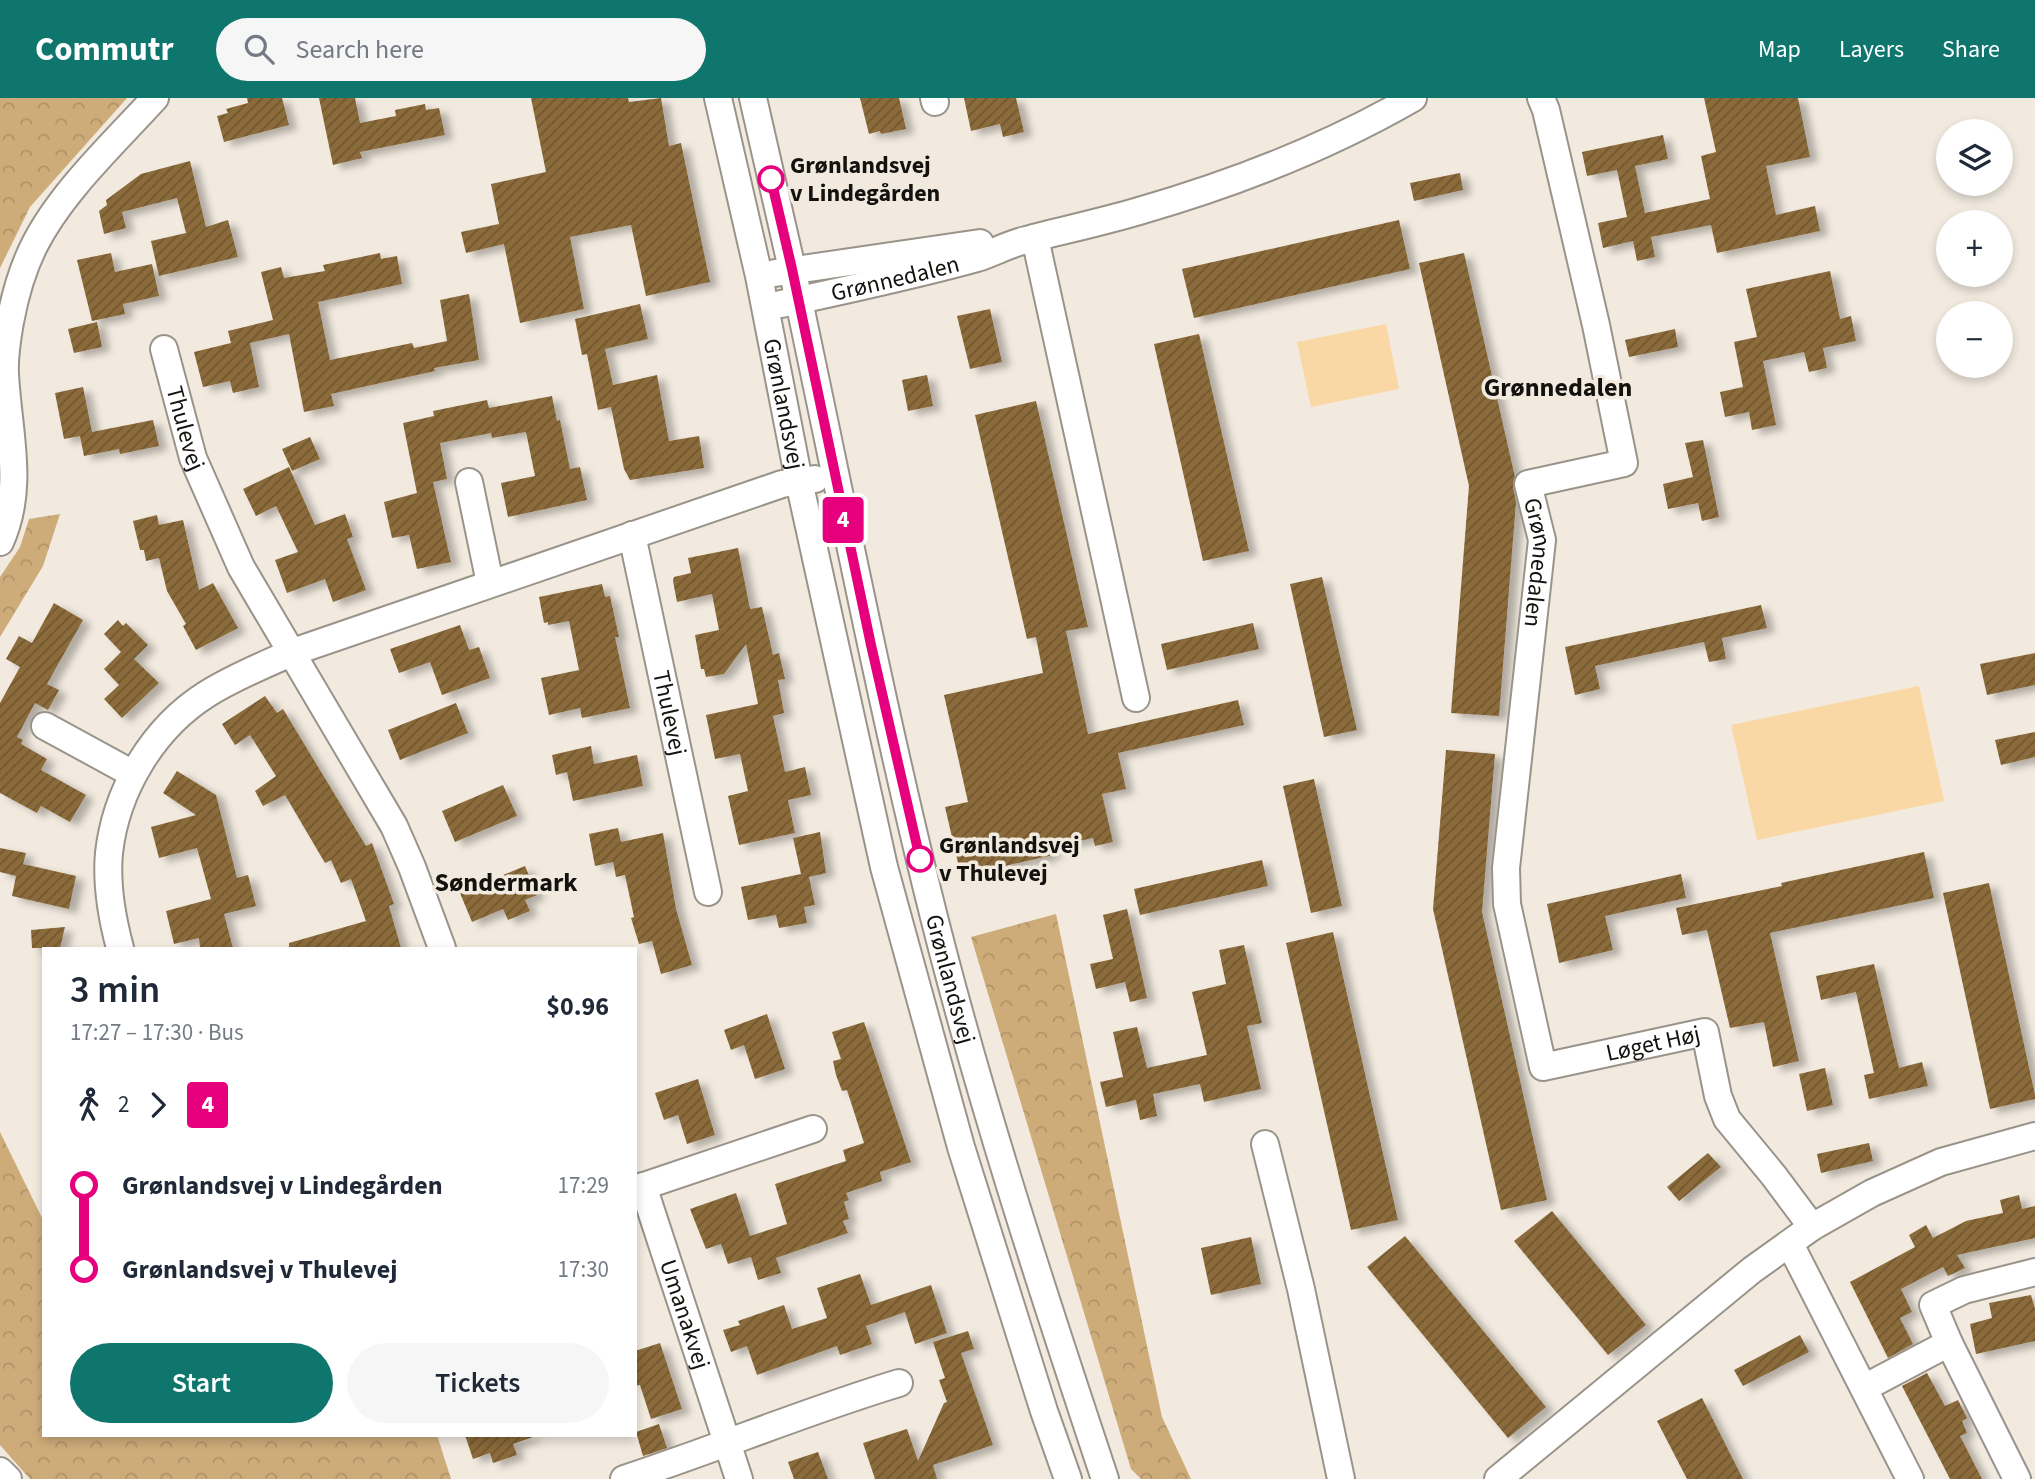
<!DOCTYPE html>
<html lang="en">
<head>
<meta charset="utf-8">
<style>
  body { margin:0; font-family:"Source Sans 3",sans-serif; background:#f6f6f7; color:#1f2937; height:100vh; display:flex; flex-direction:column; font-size:26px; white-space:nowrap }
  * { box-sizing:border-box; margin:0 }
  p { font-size:23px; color:#747a83 }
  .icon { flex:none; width:38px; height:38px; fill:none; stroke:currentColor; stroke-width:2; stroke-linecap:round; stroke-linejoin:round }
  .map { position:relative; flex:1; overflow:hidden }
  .details { position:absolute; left:42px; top:849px; width:595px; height:490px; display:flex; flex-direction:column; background:#fff; border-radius:0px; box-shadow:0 4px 10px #0003 }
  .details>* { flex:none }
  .badge { padding:0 14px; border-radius:5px; font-size:24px; line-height:46px }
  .controls { position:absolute; left:1936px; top:21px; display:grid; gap:14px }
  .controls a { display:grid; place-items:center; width:77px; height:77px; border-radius:50%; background:#fff; box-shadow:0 4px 10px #0003; font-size:35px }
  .map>.badge { position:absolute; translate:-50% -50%; box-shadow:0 0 0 4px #fff }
  .legs { display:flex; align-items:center; gap:10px; height:77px; padding:0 28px; font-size:23px }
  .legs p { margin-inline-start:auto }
  .headline { display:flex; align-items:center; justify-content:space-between; height:119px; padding:0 28px }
  h1 { font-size:38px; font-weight:600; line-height:52px }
  .action { display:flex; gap:14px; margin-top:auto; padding:14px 28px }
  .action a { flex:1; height:80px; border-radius:42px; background:#0f766e; color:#fff; font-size:28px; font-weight:600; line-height:80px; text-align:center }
  .action a+a { background:#f6f6f7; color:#1f2937 }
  ul { padding:0 28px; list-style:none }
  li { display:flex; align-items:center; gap:24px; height:84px; font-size:26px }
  li i { display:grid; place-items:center; width:10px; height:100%; margin:0 9px; background:currentColor }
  li i::after { content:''; width:18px; height:18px; margin:-9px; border:5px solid; border-radius:50%; background:#fff }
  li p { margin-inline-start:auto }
  li:first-child i { background:linear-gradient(#0000 50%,currentColor 0) }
  li:last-child i { background:linear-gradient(currentColor 50%,#0000 0) }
  header { display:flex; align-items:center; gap:42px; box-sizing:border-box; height:98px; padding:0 35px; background:#0f766e; color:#fff }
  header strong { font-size:33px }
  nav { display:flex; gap:38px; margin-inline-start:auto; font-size:24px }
  .search { width:490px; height:63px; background:#f6f6f7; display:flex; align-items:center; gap:18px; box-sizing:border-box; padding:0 24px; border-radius:38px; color:#747a83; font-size:26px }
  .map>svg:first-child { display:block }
  .green { fill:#fad8a5 }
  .forest { fill:url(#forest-crowns) }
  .building { fill:url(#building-hatch); filter:url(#shadow) }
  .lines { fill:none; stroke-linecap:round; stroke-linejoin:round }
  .minor-casing { stroke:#9a9389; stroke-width:30 }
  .minor { stroke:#fff; stroke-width:26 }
  .line-1-casing { stroke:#fff; stroke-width:16 }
  .line-1 { stroke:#e6007e; stroke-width:10 }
  .stop-1-dot { fill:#fff; stroke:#e6007e; stroke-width:3.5 }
  .labels { text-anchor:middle; stroke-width:7; stroke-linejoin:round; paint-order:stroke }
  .stop-label { font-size:24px; font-weight:bold; fill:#14120e; stroke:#f2eadf; text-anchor:start }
  .street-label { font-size:24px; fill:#14120e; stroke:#f2eadf }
  .neighbourhood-label { font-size:26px; font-weight:bold; fill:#14120e; stroke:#f2eadf }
</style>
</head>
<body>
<header>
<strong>Commutr</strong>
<div class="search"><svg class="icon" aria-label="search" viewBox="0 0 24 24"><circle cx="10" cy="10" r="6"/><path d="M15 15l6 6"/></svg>Search here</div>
<nav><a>Map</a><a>Layers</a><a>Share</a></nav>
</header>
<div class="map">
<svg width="2035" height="1381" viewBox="0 0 2035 1381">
  <defs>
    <pattern id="forest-crowns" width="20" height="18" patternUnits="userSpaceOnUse" patternTransform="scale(1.75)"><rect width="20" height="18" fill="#ceac7a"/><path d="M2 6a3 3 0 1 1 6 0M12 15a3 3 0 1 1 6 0" fill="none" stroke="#b09368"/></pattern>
    <pattern id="building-hatch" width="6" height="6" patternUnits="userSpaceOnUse" patternTransform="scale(1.75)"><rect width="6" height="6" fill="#8b6b3a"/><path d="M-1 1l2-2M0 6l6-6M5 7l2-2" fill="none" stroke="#70572f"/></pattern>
    <filter id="shadow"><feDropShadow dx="8" dy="4.5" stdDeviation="3.5" flood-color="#0004"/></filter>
  </defs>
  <rect width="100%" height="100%" fill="#f2eadf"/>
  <path class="green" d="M1386,226L1399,291L1311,309L1297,244Z
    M1919,588L1944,703L1757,742L1731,627Z"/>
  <path class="forest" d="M0,0H127L30,109L0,170Z
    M60,416L43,468L0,539V479L20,449L29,421Z
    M1056,816L1162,1319L1191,1381H1141L1131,1371L971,839Z
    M0,1034L44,1124V1337H437L451,1381H30L0,1347Z"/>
  <path class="building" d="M247,0H282L289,27L224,44L217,18L228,15L226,11L248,5Z
    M319,0H355L360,25L396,18L395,12L425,6L426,12L439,10L445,37L360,54L362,60L333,67Z
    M531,0H628L629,4L661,0L669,48L681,45L710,184L646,198L631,127L570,139L584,211L520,225L504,146L466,155L461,134L499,126L491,86L546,74Z
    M860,0H899L906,31L881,36L880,33L869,36Z
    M964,0H1016L1024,34L1003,39L1000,26L971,33Z
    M1704,0H1798L1810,59L1766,68L1776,117L1815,108L1820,133L1717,155L1711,127L1651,139L1655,159L1637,163L1633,143L1603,150L1598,125L1627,119L1617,72L1587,78L1582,54L1663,37L1668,61L1635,68L1645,115L1710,101L1701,58L1716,54Z
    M190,63L206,129L228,122L238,159L159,178L151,143L186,135L177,100L122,114L126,130L104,136L99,113L107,107L106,102L141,76Z
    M1460,75L1463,92L1414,103L1410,85Z
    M1399,122L1410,171L1194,220L1182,171Z
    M111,155L115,174L152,166L159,198L123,206L125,216L92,223L77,162Z
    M380,155L381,161L397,158L402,186L318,204L330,262L412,245L414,250L447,243L440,202L469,196L479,262L434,270L435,273L331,296L334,308L304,314L289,236L250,245L259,289L233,295L230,283L203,289L194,254L231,245L228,233L273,222L261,174L281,169L284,180L325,173L323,167Z
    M1464,155L1515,379L1513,389L1516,404L1499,618L1451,615L1469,388L1419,165Z
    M1830,173L1840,221L1851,218L1856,243L1823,250L1827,270L1809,274L1804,254L1763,263L1776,327L1752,332L1749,314L1725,319L1720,294L1743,289L1734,244L1757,239L1746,191Z
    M640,206L648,241L605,251L613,287L657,277L669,343L699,338L704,370L630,382L624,371L611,309L598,312L587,256L582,257L575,221Z
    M990,211L1002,264L970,271L957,218Z
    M97,224L102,249L74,255L68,231Z
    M1675,231L1678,249L1629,259L1625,242Z
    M1199,236L1249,453L1203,463L1154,246Z
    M927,277L933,308L908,313L902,282Z
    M83,289L92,334L153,322L159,348L120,356L119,351L84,358L80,338L64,341L55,295Z
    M552,298L557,323L560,322L570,371L580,369L587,402L508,419L501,385L535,378L526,334L492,340L491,335L440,345L447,381L433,384L451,464L417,471L409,437L392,440L384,404L417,395L403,325L434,318L433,313L487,302L489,310Z
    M1036,303L1088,529L1066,533L1088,636L1238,602L1244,627L1118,655L1126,691L1102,696L1113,744L1095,748L1093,740L1051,749L1053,757L961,778L945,709L968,704L944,597L1043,575L1036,539L1027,541L975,317Z
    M310,339L320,361L292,373L282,351Z
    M1703,342L1719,419L1702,423L1698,405L1668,411L1663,386L1693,379L1685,345Z
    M289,369L315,427L345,416L353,439L347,441L366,492L333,504L325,481L287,495L275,462L298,454L276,408L256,418L243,391Z
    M157,417L159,427L183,422L199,492L213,485L238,530L196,552L183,528L186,526L167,493L159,460L146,463L144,452H140L133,423Z
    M738,450L750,511L762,509L773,557L779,555L785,581L778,582L784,615L773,618L785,674L805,669L811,697L788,702L795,735L739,747L728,698L748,693L740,656L715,661L706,617L758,606L746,546L724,576L706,579L704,571H701L695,537L719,532L712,496L677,504L673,483L674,479L691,475L688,460Z
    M1322,479L1357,632L1324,639L1290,486Z
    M602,486L605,499L610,498L619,539H615L630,610L582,620L580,610L549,617L541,580L579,572L569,523L548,527V524L544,525L539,499Z
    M54,505L83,522L47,586L59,592L48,612L35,605L17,639L23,642L21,646L47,661L41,672L86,697L70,724L41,708L37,715L0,695V605L20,569L6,561L19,538L32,545Z
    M1761,507L1767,530L1722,540L1726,561L1709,564L1704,544L1595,568L1600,591L1575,597L1565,549Z
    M118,522L123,528L126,525L148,547L134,561L159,585L122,620L104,601L119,587L104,571L121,554L104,536Z
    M1253,525L1259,551L1167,572L1161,546Z
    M460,527L469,552L479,549L490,580L442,597L430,564L399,575L390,551Z
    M2035,555V587L1987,597L1980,566Z
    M265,598L277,615L283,611L366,748L372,745L394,806L389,808L401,850H289V845L366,823L351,781L341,785L331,762L325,765L285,697L263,708L255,693L276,678L250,637L235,647L222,626Z
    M456,605L468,635L400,662L388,632Z
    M2035,634V659L2001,667L1995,642Z
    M591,648L594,666L637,657L643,688L573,703L567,674L556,677L552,657Z
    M1446,652L1495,656L1482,814L1547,1102L1501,1112L1433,811Z
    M177,673L216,697L237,780L248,777L256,808L224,816L233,850H200L199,840L174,846L166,813L211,801L197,750L159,760L151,729L196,717L163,695Z
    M1314,681L1342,808L1311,815L1283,688Z
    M503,687L517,718L455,744L442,713Z
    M618,730L621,744L663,735L676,811L692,867L661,876L652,843L639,846L631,820L634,819L625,777L616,779L613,764L595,768L589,736Z
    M820,734L826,775L809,779L815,807L804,809L807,825L779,830L776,817L748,822L741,789L801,776L793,740Z
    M0,750L26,755L23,766L76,778L69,811L12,798L16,778L0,774Z
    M1924,754L1934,800L1770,835L1799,963L1773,969L1764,924L1730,930L1707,832L1682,837L1676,810L1782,788L1781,785Z
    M1262,762L1268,788L1140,817L1134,791Z
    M525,768L537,797L525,802L530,813L508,822L503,811L472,824L460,795Z
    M1681,776L1686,800L1605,818L1613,852L1559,865L1547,806Z
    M1989,785L2035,997V1001L1990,1011L1943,795Z
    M1127,811L1147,900L1130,904L1125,884L1096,891L1090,866L1113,861L1103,817Z
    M65,829L60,850H32L31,832Z
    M1333,834L1398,1122L1351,1132L1286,845Z
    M1244,847L1262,925L1247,928L1261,991L1204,1004L1200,986L1153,996L1157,1018L1140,1022L1136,1002L1106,1009L1100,984L1123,979L1113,934L1137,929L1147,970L1207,957L1192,894L1226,886L1219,852Z
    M1874,866L1899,970L1922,964L1928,988L1869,1001L1864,977L1874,975L1856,894L1821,902L1816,878Z
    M767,916L785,971L755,981L744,947L731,952L724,932Z
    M864,924L911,1064L880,1074L882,1083L846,1095L849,1102L844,1104L849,1121L843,1123L848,1135L776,1160L781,1175L758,1182L751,1159L728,1166L721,1146L706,1151L690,1111L736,1095L750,1138L787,1126L775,1086L846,1063L843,1052L864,1045L847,992L842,993L836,977L833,963L841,961L832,934Z
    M1825,970L1833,1007L1807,1013L1799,976Z
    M698,981L715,1037L687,1046L678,1017L664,1022L655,995Z
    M1869,1045L1873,1063L1821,1075L1817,1056Z
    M1708,1055L1721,1069L1679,1103L1667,1089Z
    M2019,1097L2022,1111L2035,1108V1140L1957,1157L1965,1170L1948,1178L1943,1169L1901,1191L1912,1214L1900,1220L1913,1246L1888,1260L1850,1184L1915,1149L1909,1137L1926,1127L1933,1140L1966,1123L2003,1115L2000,1102Z
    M1552,1113L1646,1227L1608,1257L1514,1143Z
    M1405,1138L1546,1309L1508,1340L1367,1169Z
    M1251,1139L1261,1186L1211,1197L1201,1150Z
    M860,1176L871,1207L931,1187L947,1235L915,1246L905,1214L866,1228L872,1246L840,1257L837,1248L757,1277L747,1248L731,1254L723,1232L740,1227L738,1223L784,1207L792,1231L827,1220L817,1190Z
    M2031,1197L2035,1211V1243L1976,1256L1970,1226L1992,1220L1989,1205Z
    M968,1233L974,1251L961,1255L993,1347L933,1367L937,1381H875L863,1345L907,1331L918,1363L944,1305L947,1304L939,1282L945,1280L933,1244Z
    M1800,1237L1809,1254L1743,1288L1734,1272Z
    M660,1245L682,1311L651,1321L640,1287L635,1288V1253Z
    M1927,1275L1945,1308L1958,1302L1967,1320L1962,1323L1967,1335L1960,1338L1982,1381H1950L1902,1288Z
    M1702,1300L1743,1381H1687L1657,1323Z
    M659,1326L667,1350L643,1358L636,1334Z
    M465,1337H533V1339L513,1346L517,1357L493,1365L490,1355L473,1361Z
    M818,1354L828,1381H794L788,1364Z"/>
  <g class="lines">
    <defs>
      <g id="minor">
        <path id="s1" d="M718,0L759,178L799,383L884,769L961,1049L1044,1313L1068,1381"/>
        <path id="s2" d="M753,0C766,58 780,116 793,175C837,380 877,587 927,791C976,991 1040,1186 1105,1381"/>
        <path d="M934,0L935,4"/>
        <path id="s3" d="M1541,0L1546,12L1596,227L1624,365L1528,386L1542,442L1506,770L1507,806L1543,969L1705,934L1718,998L1727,1021L1774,1078L1812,1129"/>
        <path d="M1035,140L1136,600"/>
        <path d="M775,175L980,145"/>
        <path id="s4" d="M781,206C846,192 912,178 977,160C993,155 1009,146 1026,142C1064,132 1102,124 1139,113C1233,86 1328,49 1413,0"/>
        <path id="s5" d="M164,251L193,360L241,469L394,728L412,769L442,850"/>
        <path d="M469,384L490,485"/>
        <path id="s6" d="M632,437L708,794"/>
        <path d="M0,444C25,389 8,334 5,276C4,259 7,241 10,224C15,197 22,172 34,148C61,94 114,45 155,0"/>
        <path d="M45,628L133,676"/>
        <path d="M120,850C112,820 106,787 109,755C116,692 153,630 207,596C234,579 264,567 293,554L782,386L815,381"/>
        <path d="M1265,1046L1301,1191L1341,1381"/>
        <path id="s7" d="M643,1088L739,1381"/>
        <path d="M635,1091L813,1031"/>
        <path d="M1790,1146L1910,1381"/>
        <path d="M1864,1290L1949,1245"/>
        <path d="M0,1373L8,1381"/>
        <path d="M624,1381C716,1351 806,1313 899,1285"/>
        <path d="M1498,1381L1752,1172L1812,1129L1872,1095L1941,1064L2035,1038"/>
        <path d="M2017,1381L1949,1245L1933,1207L1964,1192L2035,1174"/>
      </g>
    </defs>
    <use href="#minor" class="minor-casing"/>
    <use href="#minor" class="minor"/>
  </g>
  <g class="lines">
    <defs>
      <path id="line-1" d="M771,81L792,171L871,547L920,761"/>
    </defs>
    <use href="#line-1" class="line-1-casing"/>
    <use href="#line-1" class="line-1"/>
  </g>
  <g class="stop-1-dot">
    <circle cx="771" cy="81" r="12"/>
    <circle cx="920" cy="761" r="12"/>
  </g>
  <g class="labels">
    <g class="stop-label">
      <text x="790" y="75">Grønlandsvej<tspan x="790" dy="28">v Lindegården</tspan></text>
      <text x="939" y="755">Grønlandsvej<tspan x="939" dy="28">v Thulevej</tspan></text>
    </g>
    <g class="street-label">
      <text dy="8" stroke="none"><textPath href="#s4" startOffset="117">Grønnedalen</textPath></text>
      <text dy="8" stroke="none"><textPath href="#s1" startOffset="313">Grønlandsvej</textPath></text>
      <text dy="8" stroke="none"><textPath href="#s5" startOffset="82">Thulevej</textPath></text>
      <text dy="8" stroke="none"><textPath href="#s3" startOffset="553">Grønnedalen</textPath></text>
      <text dy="8" stroke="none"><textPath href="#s6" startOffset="182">Thulevej</textPath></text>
      <text dy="8" stroke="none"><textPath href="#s2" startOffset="903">Grønlandsvej</textPath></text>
      <text dy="8" stroke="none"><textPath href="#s3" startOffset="1176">Løget Høj</textPath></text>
      <text dy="8" stroke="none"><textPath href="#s7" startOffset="135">Umanakvej</textPath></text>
    </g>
    <g class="neighbourhood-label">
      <text x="1558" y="298">Grønnedalen</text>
      <text x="506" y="793">Søndermark</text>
    </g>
  </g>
</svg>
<div class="controls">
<a><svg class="icon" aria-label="layers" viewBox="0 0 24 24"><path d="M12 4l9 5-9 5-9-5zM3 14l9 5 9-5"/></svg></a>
<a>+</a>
<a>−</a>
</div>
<b class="badge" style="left:843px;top:422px;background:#e6007e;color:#fff">4</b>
<section class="details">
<div class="headline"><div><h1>3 min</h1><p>17:27 – 17:30 · Bus</p></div><b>$0.96</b></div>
<div class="legs"><svg class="icon" aria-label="walk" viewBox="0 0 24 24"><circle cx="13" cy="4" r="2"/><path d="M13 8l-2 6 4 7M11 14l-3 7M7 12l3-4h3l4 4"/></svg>2<svg class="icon" aria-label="forward" viewBox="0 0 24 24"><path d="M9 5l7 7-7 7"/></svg><b class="badge" style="background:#e6007e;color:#fff">4</b></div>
<ul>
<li><i style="color:#e6007e"></i><b>Grønlandsvej v Lindegården</b><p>17:29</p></li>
<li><i style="color:#e6007e"></i><b>Grønlandsvej v Thulevej</b><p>17:30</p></li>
</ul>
<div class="action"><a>Start</a><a>Tickets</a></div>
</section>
</div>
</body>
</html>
